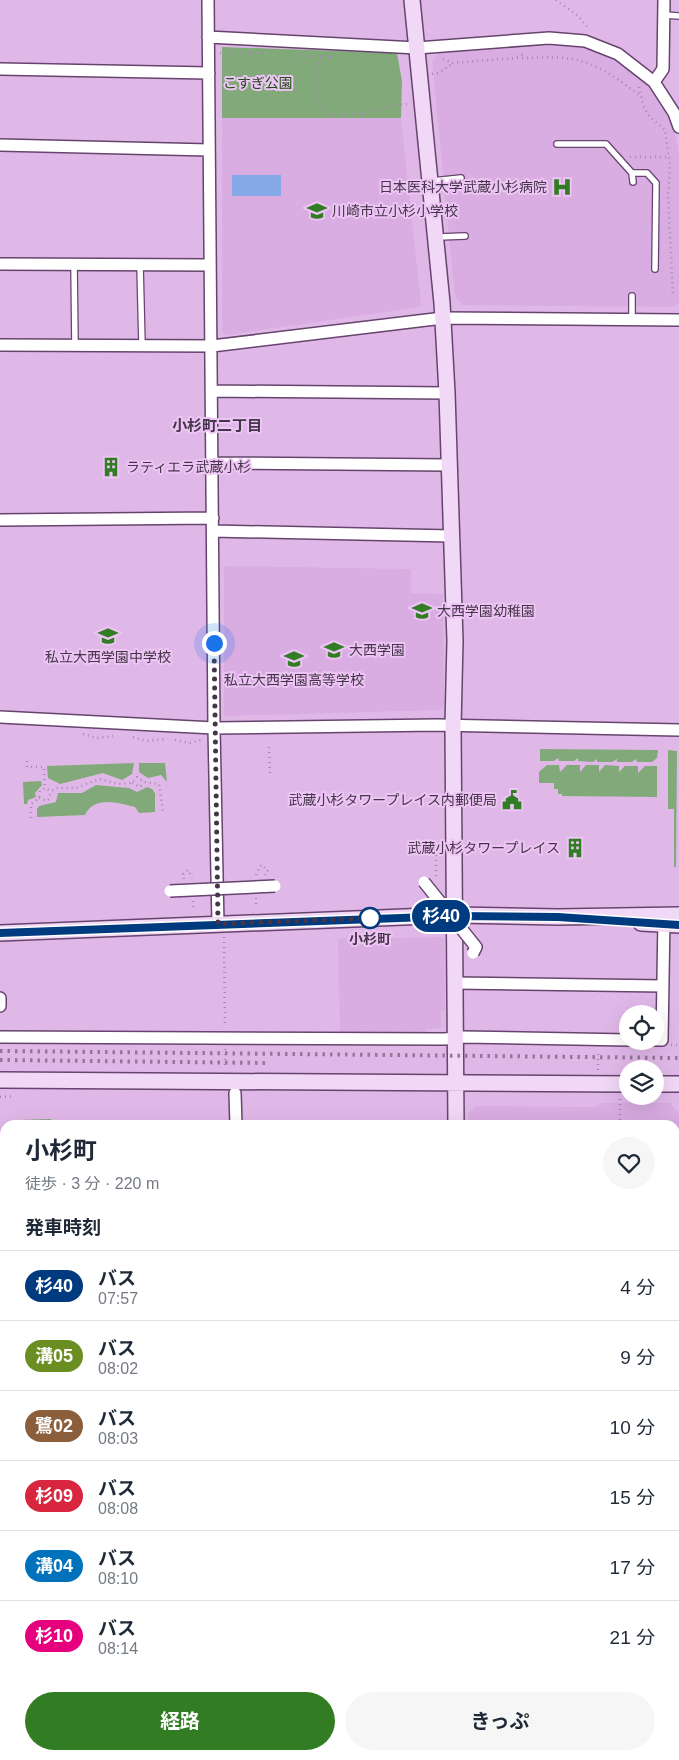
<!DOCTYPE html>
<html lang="ja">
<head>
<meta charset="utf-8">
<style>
  body { margin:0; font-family:Helvetica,"Noto Sans JP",sans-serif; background:#f6f6f7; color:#1f2937; height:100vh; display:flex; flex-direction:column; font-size:19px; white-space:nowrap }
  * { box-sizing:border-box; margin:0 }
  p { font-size:16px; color:#747a83 }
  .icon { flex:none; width:28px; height:28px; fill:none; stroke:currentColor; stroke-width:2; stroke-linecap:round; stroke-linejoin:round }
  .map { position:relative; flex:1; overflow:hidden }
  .drawer { position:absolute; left:0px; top:1120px; width:680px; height:640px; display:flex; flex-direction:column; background:#fff; border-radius:15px 15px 0 0; box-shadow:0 5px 20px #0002 }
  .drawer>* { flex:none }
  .badge { padding:0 10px; border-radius:16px; font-size:18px; line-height:32px }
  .buttons { position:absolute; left:619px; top:1005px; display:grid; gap:10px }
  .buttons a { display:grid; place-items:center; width:45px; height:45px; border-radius:50%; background:#fff; box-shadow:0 5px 20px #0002; font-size:25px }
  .you { position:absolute; width:25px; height:25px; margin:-12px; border:4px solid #fff; border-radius:50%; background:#1a73e8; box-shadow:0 0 0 8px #1a73e833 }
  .map>.badge { position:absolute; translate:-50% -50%; box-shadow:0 0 0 2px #fff }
  h2 { padding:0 25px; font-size:19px; line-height:45px }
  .round { display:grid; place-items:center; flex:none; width:52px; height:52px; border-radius:26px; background:#f6f6f7 }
  .headline { display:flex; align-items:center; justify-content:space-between; height:85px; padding:0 25px }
  h1 { font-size:24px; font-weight:700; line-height:38px }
  .action { display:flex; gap:10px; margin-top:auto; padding:10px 25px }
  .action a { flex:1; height:58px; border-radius:30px; background:#327c23; color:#fff; font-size:20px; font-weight:700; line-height:58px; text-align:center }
  .action a+a { background:#f6f6f7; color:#1f2937 }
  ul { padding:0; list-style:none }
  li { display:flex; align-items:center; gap:15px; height:70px; padding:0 25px; border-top:1px solid #e0e1e3 }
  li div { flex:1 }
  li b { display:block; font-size:19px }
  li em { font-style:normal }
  li .badge { min-width:55px; font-weight:700; text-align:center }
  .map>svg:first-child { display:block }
  .built { fill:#d9ace2 }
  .green { fill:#82a97a }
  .water { fill:#86aae8 }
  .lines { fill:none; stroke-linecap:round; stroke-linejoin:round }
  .river { stroke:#86aae8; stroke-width:25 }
  .lane-casing { stroke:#66446d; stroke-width:8 }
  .street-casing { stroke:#66446d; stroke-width:14 }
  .secondary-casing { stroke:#66446d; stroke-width:18 }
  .highway-casing { stroke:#fff; stroke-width:22 }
  .path { stroke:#a788ae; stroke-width:2.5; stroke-dasharray:1 4; stroke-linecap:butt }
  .lane { stroke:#fff; stroke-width:5.5 }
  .street { stroke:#fff; stroke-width:11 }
  .secondary { stroke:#f1d8f6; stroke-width:15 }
  .highway { stroke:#cf7ee0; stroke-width:20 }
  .rail { stroke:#947799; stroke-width:4; stroke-dasharray:2.5 5; stroke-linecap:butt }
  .street-bridge-casing { stroke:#66446d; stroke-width:14; stroke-linecap:butt }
  .street-bridge { stroke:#fff; stroke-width:11 }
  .line-casing { stroke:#fff; stroke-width:11 }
  .line { stroke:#003b80; stroke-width:8 }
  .walk { stroke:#453548; stroke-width:5; stroke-dasharray:0 9 }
  .stop-dot { fill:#fff; stroke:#003b80; stroke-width:2.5 }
  .labels { text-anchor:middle; stroke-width:4; stroke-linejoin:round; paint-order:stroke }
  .park-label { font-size:14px; fill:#1c4c11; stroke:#edc5f5 }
  .poi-label { font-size:14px; fill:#453548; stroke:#edc5f5; text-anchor:start }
  .stop-label { font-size:14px; font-weight:bold; fill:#453548; stroke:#edc5f5 }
  .neighbourhood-label { font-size:15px; font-weight:bold; fill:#453548; stroke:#edc5f5 }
</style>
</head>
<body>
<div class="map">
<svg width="679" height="1760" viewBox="0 0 679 1760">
  <rect width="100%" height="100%" fill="#e0b8e8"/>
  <path class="built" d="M562,45L592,50L622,63L652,89L665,110L675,133L679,154V302L674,307L463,305L455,297L432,61L439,53Z
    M222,118H401L421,304L420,307L227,335L222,333Z
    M224,566L411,569V593L443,594L444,705L440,710L224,716Z
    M444,937L445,1011H441V1028L427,1029V1034H340L338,939Z
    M603,1103H670L679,1113V1290H675V1125H469L468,1113L475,1106L593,1107Z
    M2,1307L5,1311V1352L0,1343V1308Z"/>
  <path class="green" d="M222,47L397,53L402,81L401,118H222Z
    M540,749L658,750L657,758L652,762H637L636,759L632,762H617V759L612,762H597V759L593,762L578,761V758L574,761H559L558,758L554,761H540Z
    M668,750L677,751L676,867H674V809H668Z
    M134,763L132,774L122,780L103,773L60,784L48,778L47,766Z
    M139,763H165L167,782L161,775L148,778L139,772Z
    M547,765H559L560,772L567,765H580V772L586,765H599V772L605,765L619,766V772L625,766H638V773L645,766H657V797L562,796V794H558V789H554V783H539V772Z
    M41,781L42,785L35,793L36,797L28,800L27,804H24L23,782Z
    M96,785L129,788L137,792L147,787L152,789L155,793V812L139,813L135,807C119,803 94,795 85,815L37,817V809L39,806L56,802L58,793H82Z
    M51,1119V1125H46L45,1122H31L30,1125L20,1123V1120Z
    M675,1294H679V1344H675Z"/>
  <path class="water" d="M232,175H281V196H232Z"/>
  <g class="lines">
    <path class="river" d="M0,1370L5,1379
      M214,1755L217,1760"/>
    <defs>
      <path id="lane" d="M664,15L679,16
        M557,144H606L632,173
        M432,181L461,178
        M633,182L632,173H647L656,183L655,269
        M438,237L465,236
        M74,264L75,346
        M140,265L142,346
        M632,320V296
        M675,1679L679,1668
        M408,1755L424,1760
        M643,1760L645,1755"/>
      <path id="street" d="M208,0L214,728L218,924
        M208,37L417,48L549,38L585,41L618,54L654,82L674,113L679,127
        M0,69L209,73
        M654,82L663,69L664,0
        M0,145L209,150
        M0,264L210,265
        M0,345L212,346L443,318L679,320
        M211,391L447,393
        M212,463L448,465
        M0,520L213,518
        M213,531L452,536
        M0,717L214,728L437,725L679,730
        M454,983L663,986
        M0,998V1006
        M0,1037L445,1039L462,1037L628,1040
        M655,1040H662L664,918
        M235,1093L236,1125
        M0,1172L5,1170
        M0,1352L5,1361
        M675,1355L679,1356
        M675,1406H679
        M0,1483L5,1492
        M0,1593L5,1592
        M675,1616H679
        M0,1753H5
        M208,1755L210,1760
        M223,1755L226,1760
        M319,1755V1760
        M102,1760V1755
        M470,1760L474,1755"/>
      <path id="secondary" d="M412,0L442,303L447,393L455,641L453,726L456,1125
        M641,923L679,925
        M0,933L454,915L558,917L679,915
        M0,1080L628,1084
        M655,1084H679"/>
      <path id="highway" d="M0,1208L5,1216
        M582,1755L588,1760"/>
    </defs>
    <use href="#lane" class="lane-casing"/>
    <use href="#street" class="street-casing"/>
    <use href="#secondary" class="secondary-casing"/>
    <use href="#highway" class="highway-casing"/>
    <path class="path" d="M556,0L578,16L588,28
      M220,53H262
      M300,56L334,57
      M320,58C314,83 312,93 327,115L359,114L394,105L408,104
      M517,58C535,58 554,56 571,59C599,63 620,81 642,97
      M443,59L453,63L514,58L526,53
      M432,74L439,73L453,63
      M639,87L643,105L649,116L665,130L670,166L668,196L673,296
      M630,157H669
      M83,734L96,738L113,736
      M133,737L145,741L167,739
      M175,740L190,743L201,740
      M269,747L270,776
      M27,761V767H44L45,788
      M132,783L140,787L144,782
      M39,798L46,801L49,799L51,791
      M31,818V804L39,798L40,791L45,788L51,791L57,788H76L99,779L118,784L132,783L137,777L144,782L159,784L163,812
      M436,855V876
      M256,875L261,865L268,870L265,875
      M184,879L183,874L188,870L192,878
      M256,898V906
      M193,901V908
      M224,937L225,1026
      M671,1045H679
      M225,1049V1068
      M598,1070V1050
      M0,1097L14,1096
      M620,1125V1097
      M0,1139H5
      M676,1209H679
      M0,1387L5,1396
      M675,1563H679"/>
    <use href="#lane" class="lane"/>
    <use href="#street" class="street"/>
    <use href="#secondary" class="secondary"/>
    <use href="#highway" class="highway"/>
    <path class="rail" d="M0,1051L679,1058
      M0,1060L267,1063
      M675,1704L679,1694
      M675,1727L679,1717
      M675,1746L679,1736
      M653,1760L655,1755
      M662,1760L664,1755"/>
    <defs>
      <path id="street-bridge" d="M424,882L476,947L473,953
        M170,891L275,886"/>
    </defs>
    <use href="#street-bridge" class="street-bridge-casing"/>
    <use href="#street-bridge" class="street-bridge"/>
  </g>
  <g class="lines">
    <defs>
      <path id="line" d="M0,933L454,916L558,917L679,925"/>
    </defs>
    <use href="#line" class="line-casing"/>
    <use href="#line" class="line"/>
    <path class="walk" d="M214,643L218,924L376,918H370"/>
  </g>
  <defs>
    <symbol id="hospital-bare" viewBox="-9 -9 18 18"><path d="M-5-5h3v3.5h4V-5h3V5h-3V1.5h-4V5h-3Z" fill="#327c23" stroke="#edc5f5" stroke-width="2.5" paint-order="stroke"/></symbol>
    <symbol id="school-bare" viewBox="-9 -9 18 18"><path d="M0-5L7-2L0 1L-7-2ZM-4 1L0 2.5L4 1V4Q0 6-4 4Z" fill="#327c23" stroke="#edc5f5" stroke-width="2.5" paint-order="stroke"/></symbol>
    <symbol id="building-bare" viewBox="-9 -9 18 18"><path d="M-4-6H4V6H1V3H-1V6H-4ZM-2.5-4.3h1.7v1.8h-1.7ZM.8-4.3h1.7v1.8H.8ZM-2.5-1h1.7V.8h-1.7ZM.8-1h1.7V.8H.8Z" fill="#327c23" stroke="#edc5f5" stroke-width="2.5" paint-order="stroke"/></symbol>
    <symbol id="civic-bare" viewBox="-9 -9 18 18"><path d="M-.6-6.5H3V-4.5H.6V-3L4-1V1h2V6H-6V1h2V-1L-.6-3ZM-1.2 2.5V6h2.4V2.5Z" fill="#327c23" stroke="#edc5f5" stroke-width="2.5" paint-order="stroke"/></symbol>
  </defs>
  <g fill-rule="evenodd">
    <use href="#hospital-bare" x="548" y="173" width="28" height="28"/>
    <use href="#school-bare" x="303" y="197" width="28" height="28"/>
    <use href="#building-bare" x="97" y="453" width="28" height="28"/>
    <use href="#school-bare" x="408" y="597" width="28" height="28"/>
    <use href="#school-bare" x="94" y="622" width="28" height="28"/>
    <use href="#school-bare" x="320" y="636" width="28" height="28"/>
    <use href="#school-bare" x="280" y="645" width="28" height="28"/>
    <use href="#civic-bare" x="498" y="786" width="28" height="28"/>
    <use href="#building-bare" x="561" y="834" width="28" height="28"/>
  </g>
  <circle class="stop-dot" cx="370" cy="918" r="10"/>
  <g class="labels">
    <g class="park-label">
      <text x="258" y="88">こすぎ公園</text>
    </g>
    <g class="poi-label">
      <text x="547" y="192" text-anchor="end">日本医科大学武蔵小杉病院</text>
      <text x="332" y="216">川崎市立小杉小学校</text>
      <text x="126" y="472">ラティエラ武蔵小杉</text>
      <text x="437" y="616">大西学園幼稚園</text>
      <text x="349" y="655">大西学園</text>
      <text x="108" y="662" text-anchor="middle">私立大西学園中学校</text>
      <text x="294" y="685" text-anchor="middle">私立大西学園高等学校</text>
      <text x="497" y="805" text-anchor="end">武蔵小杉タワープレイス内郵便局</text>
      <text x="560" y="853" text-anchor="end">武蔵小杉タワープレイス</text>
    </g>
    <g class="stop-label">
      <text x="370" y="944">小杉町</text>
    </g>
    <g class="neighbourhood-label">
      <text x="217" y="431">小杉町二丁目</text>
    </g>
  </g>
</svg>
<div class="buttons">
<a><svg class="icon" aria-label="locate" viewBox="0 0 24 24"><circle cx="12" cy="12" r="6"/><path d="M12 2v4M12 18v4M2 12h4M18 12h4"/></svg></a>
<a><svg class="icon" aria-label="layers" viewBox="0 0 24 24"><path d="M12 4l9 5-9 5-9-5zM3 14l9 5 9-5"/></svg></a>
</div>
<div class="you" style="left:214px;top:643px"></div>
<b class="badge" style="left:441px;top:916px;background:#003b80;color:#fff">杉40</b>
<section class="drawer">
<div class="headline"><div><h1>小杉町</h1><p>徒歩 · 3 分 · 220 m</p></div><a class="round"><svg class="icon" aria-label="heart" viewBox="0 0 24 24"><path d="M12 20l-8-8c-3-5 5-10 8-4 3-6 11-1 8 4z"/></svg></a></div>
<h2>発車時刻</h2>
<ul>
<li><span class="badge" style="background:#003b80;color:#fff">杉40</span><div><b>バス</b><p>07:57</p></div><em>4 分</em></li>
<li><span class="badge" style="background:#6b8e23;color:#fff">溝05</span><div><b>バス</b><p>08:02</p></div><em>9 分</em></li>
<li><span class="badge" style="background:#8b5e3c;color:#fff">鷺02</span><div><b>バス</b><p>08:03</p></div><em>10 分</em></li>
<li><span class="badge" style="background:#d7263d;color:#fff">杉09</span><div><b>バス</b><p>08:08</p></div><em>15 分</em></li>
<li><span class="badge" style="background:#0072bc;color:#fff">溝04</span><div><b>バス</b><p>08:10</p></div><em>17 分</em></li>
<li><span class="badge" style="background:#e6007e;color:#fff">杉10</span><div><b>バス</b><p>08:14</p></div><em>21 分</em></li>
</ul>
<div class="action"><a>経路</a><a>きっぷ</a></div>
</section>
</div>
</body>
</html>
